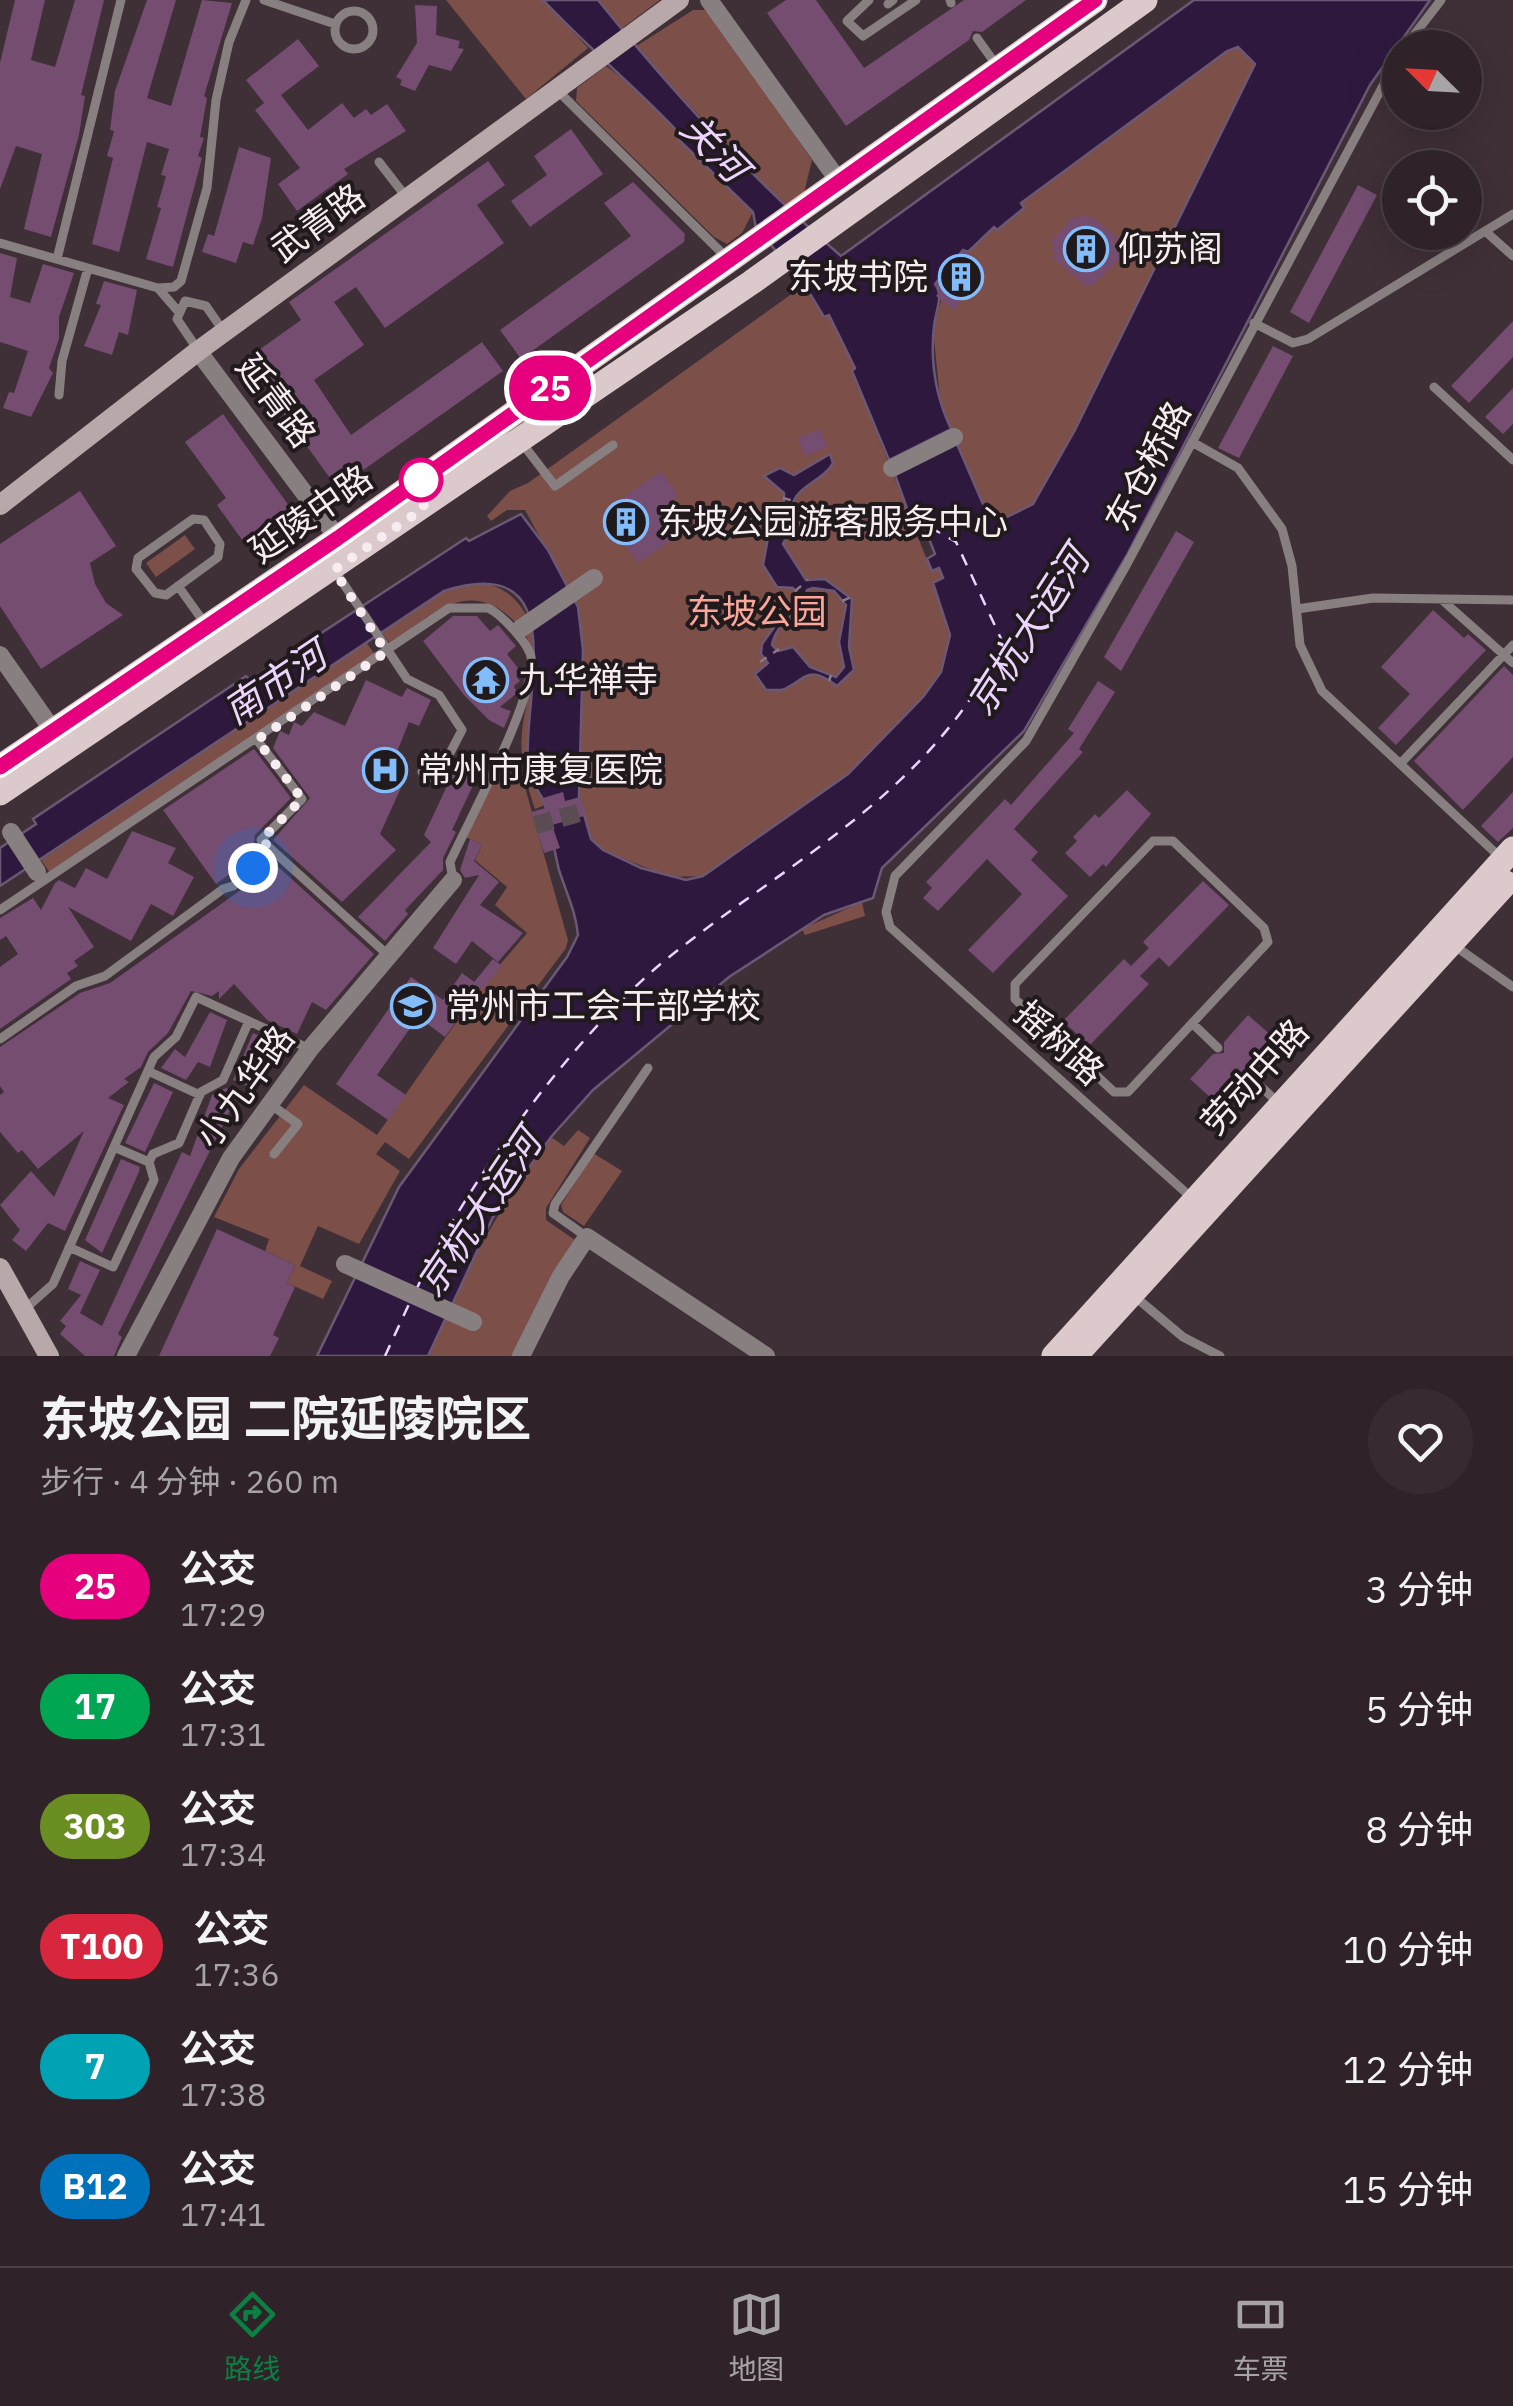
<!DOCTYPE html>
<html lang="zh">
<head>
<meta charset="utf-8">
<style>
  body { margin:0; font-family:"IBM Plex Sans","Noto Sans SC",sans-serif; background:#372b31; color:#f1f3f6; height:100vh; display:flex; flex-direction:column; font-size:38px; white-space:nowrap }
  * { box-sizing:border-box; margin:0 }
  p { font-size:32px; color:#a7a4a8 }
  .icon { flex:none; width:55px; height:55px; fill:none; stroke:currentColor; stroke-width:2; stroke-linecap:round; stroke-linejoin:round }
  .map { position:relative; height:1356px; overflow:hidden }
  .panel { display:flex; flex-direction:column; background:#2f2329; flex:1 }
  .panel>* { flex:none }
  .badge { padding:0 20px; border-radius:32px; font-size:35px; line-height:65px }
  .needle { width:65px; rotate:294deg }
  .controls { position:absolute; left:1382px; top:30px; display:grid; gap:20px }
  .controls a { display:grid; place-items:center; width:100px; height:100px; border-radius:50%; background:#2f2329; box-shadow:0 10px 40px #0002,0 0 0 2px #4a4046; font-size:50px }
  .you { position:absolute; width:50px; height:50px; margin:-25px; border:8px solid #fff; border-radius:50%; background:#1a73e8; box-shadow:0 0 0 15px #1a73e833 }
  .map>.badge { position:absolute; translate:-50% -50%; box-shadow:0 0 0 5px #fff }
  .round { display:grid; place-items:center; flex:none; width:105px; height:105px; border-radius:52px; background:#372b31 }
  .overview { display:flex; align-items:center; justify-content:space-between; height:170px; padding:0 40px }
  h1 { font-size:48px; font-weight:700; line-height:75px }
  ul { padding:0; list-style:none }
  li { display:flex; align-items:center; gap:30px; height:120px; padding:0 40px }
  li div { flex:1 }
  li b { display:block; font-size:38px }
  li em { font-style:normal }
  li .badge { min-width:110px; font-weight:700; text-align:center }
  .tab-bar { display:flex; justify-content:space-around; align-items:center; height:140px; border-top:2px solid #4a4046; background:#2f2329; font-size:28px; color:#a7a4a8 }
  .tab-bar a { display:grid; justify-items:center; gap:5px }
  .tab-bar .current { color:#0b8043 }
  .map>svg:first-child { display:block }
  .green { fill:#7c4f49 }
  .water { fill:#2f183e; stroke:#6b5874; stroke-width:2.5; fill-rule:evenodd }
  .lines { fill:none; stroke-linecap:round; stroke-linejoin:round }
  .ferry { stroke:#ecd4ff; stroke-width:2.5; stroke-dasharray:12 10; stroke-linecap:butt }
  .building { fill:#744d70 }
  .street-tunnel { stroke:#5b4c53; stroke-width:18; stroke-dasharray:18 9; stroke-linecap:butt }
  .path { stroke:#8a7c83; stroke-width:2.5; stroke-dasharray:8 8; stroke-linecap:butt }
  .lane { stroke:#887f80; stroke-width:9 }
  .street { stroke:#887f80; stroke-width:18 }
  .secondary { stroke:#b8a8aa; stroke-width:20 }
  .primary { stroke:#dcc9cb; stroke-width:25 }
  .line-casing { stroke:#fff; stroke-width:22 }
  .line { stroke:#e6007e; stroke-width:15 }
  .walk { stroke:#f7edf1; stroke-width:10; stroke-dasharray:0 18 }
  .stop-dot { fill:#fff; stroke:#e6007e; stroke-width:5 }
  .labels { text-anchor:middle; stroke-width:8; stroke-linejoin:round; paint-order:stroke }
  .street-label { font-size:35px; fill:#f7edf1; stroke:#211a1d }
  .poi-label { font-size:35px; fill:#f7edf1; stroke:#211a1d; text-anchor:start }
  .park-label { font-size:35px; fill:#fba69a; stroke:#211a1d }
  .water-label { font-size:38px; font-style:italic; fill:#ecd4ff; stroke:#211a1d }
</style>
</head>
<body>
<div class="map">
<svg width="1513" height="1356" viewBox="0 0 1513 1356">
  <rect width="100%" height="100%" fill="#3f2f37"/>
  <path class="green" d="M446,0H543L588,48L526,99Z
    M598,0H660L621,29Z
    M693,10H705L715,20L812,160L804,193L785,207L635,47Z
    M1238,47L1253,56L1254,71L1075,430L1033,504L1007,517L986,511L979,503L941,408L933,329L941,301L935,285L964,250L968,252L1021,203L1227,51Z
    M606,66L641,92L753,212L742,233L727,244L714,237L576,101L577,88Z
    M804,285L824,316L829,314L856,369L852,371L931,570L939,568L943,578L934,582L950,635L942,672L923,697L848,774L811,802L703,876L669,877L603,850L591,839L579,797L583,650L578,607L525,510H507L491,521L487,516L510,491L528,483Z
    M185,535L195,549L156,577L146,563Z
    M475,581C501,586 513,593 527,616L516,623C470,575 433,614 390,644L382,633L444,591Z
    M532,628L536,656L529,771L545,805L535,809C527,785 519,758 522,732C525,698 543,665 524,632Z
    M367,643L375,655L50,873L41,860Z
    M506,754L517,759L568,940L566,948L409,1159L385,1142L376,1154L400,1171L359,1244L318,1226L300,1266L332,1281L323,1299L287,1283L295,1265L265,1251L269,1239L214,1217L239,1169L304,1085L377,1135L481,987L527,933L495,905L507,887L475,860L482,845L466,837Z
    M862,902L865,916L805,935L802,929Z
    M578,1130L590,1138L546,1208V1220L575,1240L513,1356H428C463,1277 498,1206 551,1137L564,1146Z
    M593,1153L622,1171L584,1226L563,1212L561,1205Z"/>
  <path class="water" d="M543,0H598C673,93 751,178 841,256L1194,0H1430L1370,85L1127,555L1024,731L882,868L873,898L824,915L729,977L593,1090L551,1137L493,1217L428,1356H317L399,1187L567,957L578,935C576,912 566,892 559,870C553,848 552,824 544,802C541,793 532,785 530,775C515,714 583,547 444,591L0,886V848L36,824L33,819L246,676L250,680L466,538L469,541L521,514L548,550L578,607L583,650L579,797L591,839L603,850L641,868L686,880L703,876L848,774L923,697L941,672L950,635L933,583L943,578L939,568L932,571L927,559L935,554L917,508L908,511L895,475L957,444L986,511L1007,517L1033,504L1075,430L1255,64L1238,47L1227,51L1021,203L1024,208L997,230L994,227L968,252L963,250L935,284C944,296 936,309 934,326C930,361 936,397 951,429L889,460L852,371L855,368L829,315L824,317L803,282L756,228L753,212L678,139L680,134C636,87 588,48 543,0Z
    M830,454L833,463C820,486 786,485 792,522L784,528L788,534L783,544L806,580L825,579L852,599L849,647L854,670L837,686C807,663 806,680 782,690H766L755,674L768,663L761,654L762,644L798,594L793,588L777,587L763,565L773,510L784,502V493L764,476L780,468L794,475ZM813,588L834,591L846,605L839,642L844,667L836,677L810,667L793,647L778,651L772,645C776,621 802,614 807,590Z"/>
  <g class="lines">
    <path class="ferry" d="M417,1288C467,1182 573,1037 663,962C790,859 927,797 1003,643L956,542L937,531L926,532
      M385,1356L409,1304"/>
  </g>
  <path class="building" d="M15,0H45L31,60L55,67L75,0H104L81,95L85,96L79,135L51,237L24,229L42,154L16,146L0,189V63Z
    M147,0H176L147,98L171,106L202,0L232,3L204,96L207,98L200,137L204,138L198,156L202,158L173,267L146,259L161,208L157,207L166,176L161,175L169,149L147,142L119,252L92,244L113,158L107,156L114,131L110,130L115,91Z
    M786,0H816L864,68L964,0H1026L982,32L973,31L969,40L846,126L767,13Z
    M415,5L437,6L436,35L460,41L458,48L464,49L451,71L429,65L415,91L400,85L402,80L396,77L417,43Z
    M298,39L319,66L281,95L308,130L342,103L354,118L366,109L371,115L387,104L406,131L344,169L348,174L297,211L278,184L300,168L255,110L264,103L246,80Z
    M571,129L603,174L530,227L511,201L547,175L534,156Z
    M239,147L271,158L262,218L253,245L243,242L236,263L202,252L208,234L214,236Z
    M488,161L505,185L477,205L504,243L385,328L356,287L334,302L364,345L314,380L351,435L482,342L503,371L352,478L349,474L335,485L277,405L284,401L252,355L301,320L289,302Z
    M633,182L685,234L684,242L521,359L500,330L631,236L604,203Z
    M1358,185L1377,195L1309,323L1290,312Z
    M1082,214L1087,219L1090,215L1118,238L1114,242L1121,248L1117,253L1122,257L1092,286L1085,285L1053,258L1056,254L1051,250L1055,246L1051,242L1074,216L1077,219Z
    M964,250L987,269L954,310L936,296L941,289L935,285Z
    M0,253L17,258L10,297L30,303L43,264L74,273L59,317V339L49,368L53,373L31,417L3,408L9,392L14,393L28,351L0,342Z
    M104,281L137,290L128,335L119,332L112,355L84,346L101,305L96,304Z
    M1513,321V357L1469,403L1451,386Z
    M1273,346L1293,356L1239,458L1218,448Z
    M1513,388V424L1503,434L1485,417Z
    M223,414L292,510L245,544L217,505L226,498L185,442Z
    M820,429L827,447L805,456L798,438Z
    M661,471L678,496L669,503L687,529L638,563L603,512Z
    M80,491L116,546L90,563L95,584L106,603L123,615L41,669L0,606V544Z
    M1176,531L1194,542L1121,671L1104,657Z
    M1433,610L1464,638L1468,634L1486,650L1396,745L1378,728L1410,694L1381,667Z
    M453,616H477L490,631L498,625L516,646L507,654L521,672L516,676L520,681L514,686L517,693L500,707L511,711L504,728L489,720L464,695L423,641Z
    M1504,666L1513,675V757L1463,810L1414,761Z
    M366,680L402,697L407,688L431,700L419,726L409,722L388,774L404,781L380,834L396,850L342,902L273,840L310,798L273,748L280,731L289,735L294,722L302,726L314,712L345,726Z
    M1098,681L1115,692L1079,749L1083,752L1014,829L1038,852L1031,860L1068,896L993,973L968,950L1022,894L987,859L938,911L923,898L932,888L926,882L1005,799L1011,805L1074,733L1068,729Z
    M254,749L291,798L255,835L254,843L261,851L216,884L163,810Z
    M462,754L483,764L452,830L456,832L443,858V870L405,910L408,914L385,941L358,917L431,842L424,835Z
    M1127,790L1151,814L1106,867L1103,864L1090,877L1065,853L1077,841L1073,837L1095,814L1099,818Z
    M563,792L565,801L580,797L584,816L552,825L560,848L544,853L531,812L546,808L543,798Z
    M1513,792V828L1498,842L1481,826Z
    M132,831L176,848L168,863L194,877L173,916L151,904L131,941L68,907L94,947L74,961L78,966L67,973L71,979L0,1029V967L18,954L6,936L0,940V918L33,898L41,910L55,883L59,880L75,888L86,868L107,879Z
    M470,839L482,845L474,861L499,882L480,905L523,933L498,962L472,941L456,964L433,948L479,875L465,878L460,870Z
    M273,862L374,954L326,1010L312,1002L297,1034L267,1020L234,984L219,999V991L212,996L191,991L168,1033L148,1052L141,1067L124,1079L129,1082L108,1098L124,1105L65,1231L48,1223L26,1251L12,1240L20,1230L0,1205L31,1171L54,1197L84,1131L38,1169L22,1150L18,1153L0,1132V1095L4,1092L0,1086V1047L80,993L110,983L238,892Z
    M1203,881L1229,905L1169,967L1159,957L1140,976L1149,984L1089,1046L1063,1021L1124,959L1131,966L1149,948L1143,942Z
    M493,959L502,966L483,989L474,982Z
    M462,973L481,987L445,1037L418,1017L377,1075L406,1095L388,1120L336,1084L411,977L443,1000Z
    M210,1012L227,1020L210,1067L198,1062L186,1080L161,1068L175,1049L185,1057Z
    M1248,1015L1280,1043L1255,1071L1243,1072L1244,1083L1222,1108L1190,1079L1213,1054L1224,1053V1042Z
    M253,1033L275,1042L254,1089L233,1080Z
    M154,1083L173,1092L145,1152L125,1143Z
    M226,1088L239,1093L118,1334L122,1337L114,1356H85L60,1334L66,1326L60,1321L81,1295L68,1289L80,1261L100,1270L80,1313L102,1326L182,1152L190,1156L212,1095Z
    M121,1159L140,1167L139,1172L102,1253L85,1240Z
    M217,1229L295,1265L287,1283L295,1287L273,1335L279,1338L270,1356H159Z"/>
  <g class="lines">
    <path class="street-tunnel" d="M535,825L583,812"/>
    <path class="path" d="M783,498L794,501
      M795,591L808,580
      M842,601L854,596
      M760,662L779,649
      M829,681L831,675"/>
    <path class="lane" d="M264,0L335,24
      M869,0L847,21L863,36L916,0
      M950,0L951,3
      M888,4L893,0
      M335 30a19 19 0 1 1 38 0a19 19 0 1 1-38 0Z
      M977,38L997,66
      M1404,48L1441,0
      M558,91L728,259
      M379,162L407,198
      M1485,231L1513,256
      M0,243L158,288L177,310
      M57,259L121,0
      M158,288L174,287L181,281L207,188L216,100L229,42L246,0
      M1254,323L1293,343L1308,339L1513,214
      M198,350L177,319L185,301L206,306L224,332
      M1434,387L1513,460
      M59,395L62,361L88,268
      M1192,442L1238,468L1282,529L1292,566L1300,645L1322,691L1501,858
      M522,443L555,486L613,445
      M193,519L204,520L220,544L218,557L166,595L155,593L136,569L138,558Z
      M335,571L407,679L439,695L462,730L436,780L422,772L429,757L449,754
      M178,586L206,625
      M1441,599L1513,663
      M1297,609L1373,598L1513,600
      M257,740L302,799L261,840L389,956
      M1400,764L1513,645
      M1153,841H1173L1264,928L1268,942L1128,1092H1114L1015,999V984Z
      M0,910L449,608H488C501,614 524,639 530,653C543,685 466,826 450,862L453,880
      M1452,944L1513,987
      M1192,1023L1218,1048
      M0,1039L76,986L105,976L223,889L233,886L273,851
      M148,1071L200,1095
      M1250,1077L1279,1103
      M270,1104L298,1124L274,1154
      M114,1147L149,1162
      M1193,1199L890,927L886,912L895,876L1026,741L1127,564L1400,54
      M587,1237L553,1213L555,1204L648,1068
      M69,1247L113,1267L154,1180L149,1162L153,1154L179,1143L201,1092L223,1080L249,1021
      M1133,1295L1183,1337L1220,1356
      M26,1308L53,1284L154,1057L176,1037L196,997L310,1049"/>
    <path class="street" d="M709,0L838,180
      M198,351L338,538
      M892,468L954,437
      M520,629L594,578
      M0,655L54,732
      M11,832L37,872
      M345,1264L473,1322
      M126,1356L231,1158L310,1049L453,880
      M521,1356L561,1276L587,1237L766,1356"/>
    <path class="secondary" d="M0,505L198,351L679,0
      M0,1268L49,1356"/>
    <path class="primary" d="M0,767L338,538L1095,0
      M0,793L752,282L1145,0
      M1054,1356L1513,849
      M1075,1356L1506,883"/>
  </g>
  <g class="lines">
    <defs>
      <path id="line" d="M0,767L338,538L1095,0"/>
    </defs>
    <use href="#line" class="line-casing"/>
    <use href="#line" class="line"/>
    <path class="walk" d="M253,868L273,850L261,840L302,799L257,740L386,652L334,570L424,508L421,480"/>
  </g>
  <defs>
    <symbol id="building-ring" viewBox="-11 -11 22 22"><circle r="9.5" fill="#211a1d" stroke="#83bcfb" stroke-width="1.5"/><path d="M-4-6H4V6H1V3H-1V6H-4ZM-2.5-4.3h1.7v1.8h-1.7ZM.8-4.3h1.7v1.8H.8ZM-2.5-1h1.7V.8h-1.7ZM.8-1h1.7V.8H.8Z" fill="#83bcfb"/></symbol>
    <symbol id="temple-ring" viewBox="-11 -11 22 22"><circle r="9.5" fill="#211a1d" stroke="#83bcfb" stroke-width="1.5"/><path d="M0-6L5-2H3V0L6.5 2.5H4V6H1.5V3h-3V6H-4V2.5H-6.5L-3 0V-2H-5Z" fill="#83bcfb"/></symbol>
    <symbol id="hospital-ring" viewBox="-11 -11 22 22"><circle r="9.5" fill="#211a1d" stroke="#83bcfb" stroke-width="1.5"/><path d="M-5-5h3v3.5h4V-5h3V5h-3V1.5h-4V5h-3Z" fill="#83bcfb"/></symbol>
    <symbol id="school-ring" viewBox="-11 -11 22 22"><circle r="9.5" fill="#211a1d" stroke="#83bcfb" stroke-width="1.5"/><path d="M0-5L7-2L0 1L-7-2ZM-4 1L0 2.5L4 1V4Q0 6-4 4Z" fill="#83bcfb"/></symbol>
  </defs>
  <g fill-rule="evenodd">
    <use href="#building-ring" x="1061" y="224" width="50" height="50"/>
    <use href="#building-ring" x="936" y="252" width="50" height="50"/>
    <use href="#building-ring" x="601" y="497" width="50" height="50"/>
    <use href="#temple-ring" x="461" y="655" width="50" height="50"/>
    <use href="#hospital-ring" x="360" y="745" width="50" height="50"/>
    <use href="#school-ring" x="388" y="981" width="50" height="50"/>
  </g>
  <circle class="stop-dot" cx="421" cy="480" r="20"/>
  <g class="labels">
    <g class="street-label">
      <text transform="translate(318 223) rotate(-36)" y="12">武青路</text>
      <text transform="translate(276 401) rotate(53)" y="12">延青路</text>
      <text transform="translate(1148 466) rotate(-62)" y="12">东仓桥路</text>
      <text transform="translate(311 514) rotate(-35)" y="12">延陵中路</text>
      <text transform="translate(1059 1043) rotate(42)" y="12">摇树路</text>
      <text transform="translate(1255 1077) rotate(-48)" y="12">劳动中路</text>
      <text transform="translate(245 1087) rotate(-54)" y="12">小九华路</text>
    </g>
    <g class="poi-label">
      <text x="1118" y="261">仰苏阁</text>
      <text x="928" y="289" text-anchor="end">东坡书院</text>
      <text x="658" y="534">东坡公园游客服务中心</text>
      <text x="518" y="692">九华禅寺</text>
      <text x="418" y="782">常州市康复医院</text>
      <text x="446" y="1018">常州市工会干部学校</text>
    </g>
    <g class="park-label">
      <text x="757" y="624">东坡公园</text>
    </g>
    <g class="water-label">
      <text transform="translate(714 148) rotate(46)" y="13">关河</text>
      <text transform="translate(1028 631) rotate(-57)" y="13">京杭大运河</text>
      <text transform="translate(275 683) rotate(-34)" y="13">南市河</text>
      <text transform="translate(479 1213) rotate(-56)" y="13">京杭大运河</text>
    </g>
  </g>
</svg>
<div class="controls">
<a><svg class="needle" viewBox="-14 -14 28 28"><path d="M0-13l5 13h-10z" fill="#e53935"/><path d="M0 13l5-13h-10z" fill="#a7a4a8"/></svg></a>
<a><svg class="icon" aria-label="locate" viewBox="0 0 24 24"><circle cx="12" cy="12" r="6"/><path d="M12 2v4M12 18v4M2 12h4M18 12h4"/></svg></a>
</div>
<div class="you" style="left:253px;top:868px"></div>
<b class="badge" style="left:550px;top:388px;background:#e6007e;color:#fff">25</b>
</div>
<section class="panel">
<div class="overview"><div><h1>东坡公园 二院延陵院区</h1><p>步行 · 4 分钟 · 260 m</p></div><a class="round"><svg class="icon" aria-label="heart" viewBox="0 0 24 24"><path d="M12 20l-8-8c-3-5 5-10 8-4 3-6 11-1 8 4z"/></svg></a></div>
<ul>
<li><span class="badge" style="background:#e6007e;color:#fff">25</span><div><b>公交</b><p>17:29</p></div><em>3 分钟</em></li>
<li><span class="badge" style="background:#00a651;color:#fff">17</span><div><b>公交</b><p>17:31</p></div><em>5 分钟</em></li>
<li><span class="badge" style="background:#6b8e23;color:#fff">303</span><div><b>公交</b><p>17:34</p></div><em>8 分钟</em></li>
<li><span class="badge" style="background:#d7263d;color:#fff">T100</span><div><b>公交</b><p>17:36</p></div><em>10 分钟</em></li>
<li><span class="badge" style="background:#00a3b4;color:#fff">7</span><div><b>公交</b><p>17:38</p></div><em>12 分钟</em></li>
<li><span class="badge" style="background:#0072bc;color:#fff">B12</span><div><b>公交</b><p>17:41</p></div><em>15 分钟</em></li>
</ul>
</section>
<nav class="tab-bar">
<a class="current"><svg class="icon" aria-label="directions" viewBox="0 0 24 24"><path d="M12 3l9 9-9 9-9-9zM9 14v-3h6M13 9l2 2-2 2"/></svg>路线</a>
<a><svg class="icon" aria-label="map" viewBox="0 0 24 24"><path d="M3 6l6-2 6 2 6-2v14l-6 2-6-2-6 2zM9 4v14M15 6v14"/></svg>地图</a>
<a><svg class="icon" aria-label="tickets" viewBox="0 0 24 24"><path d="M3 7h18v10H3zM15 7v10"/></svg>车票</a>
</nav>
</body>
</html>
